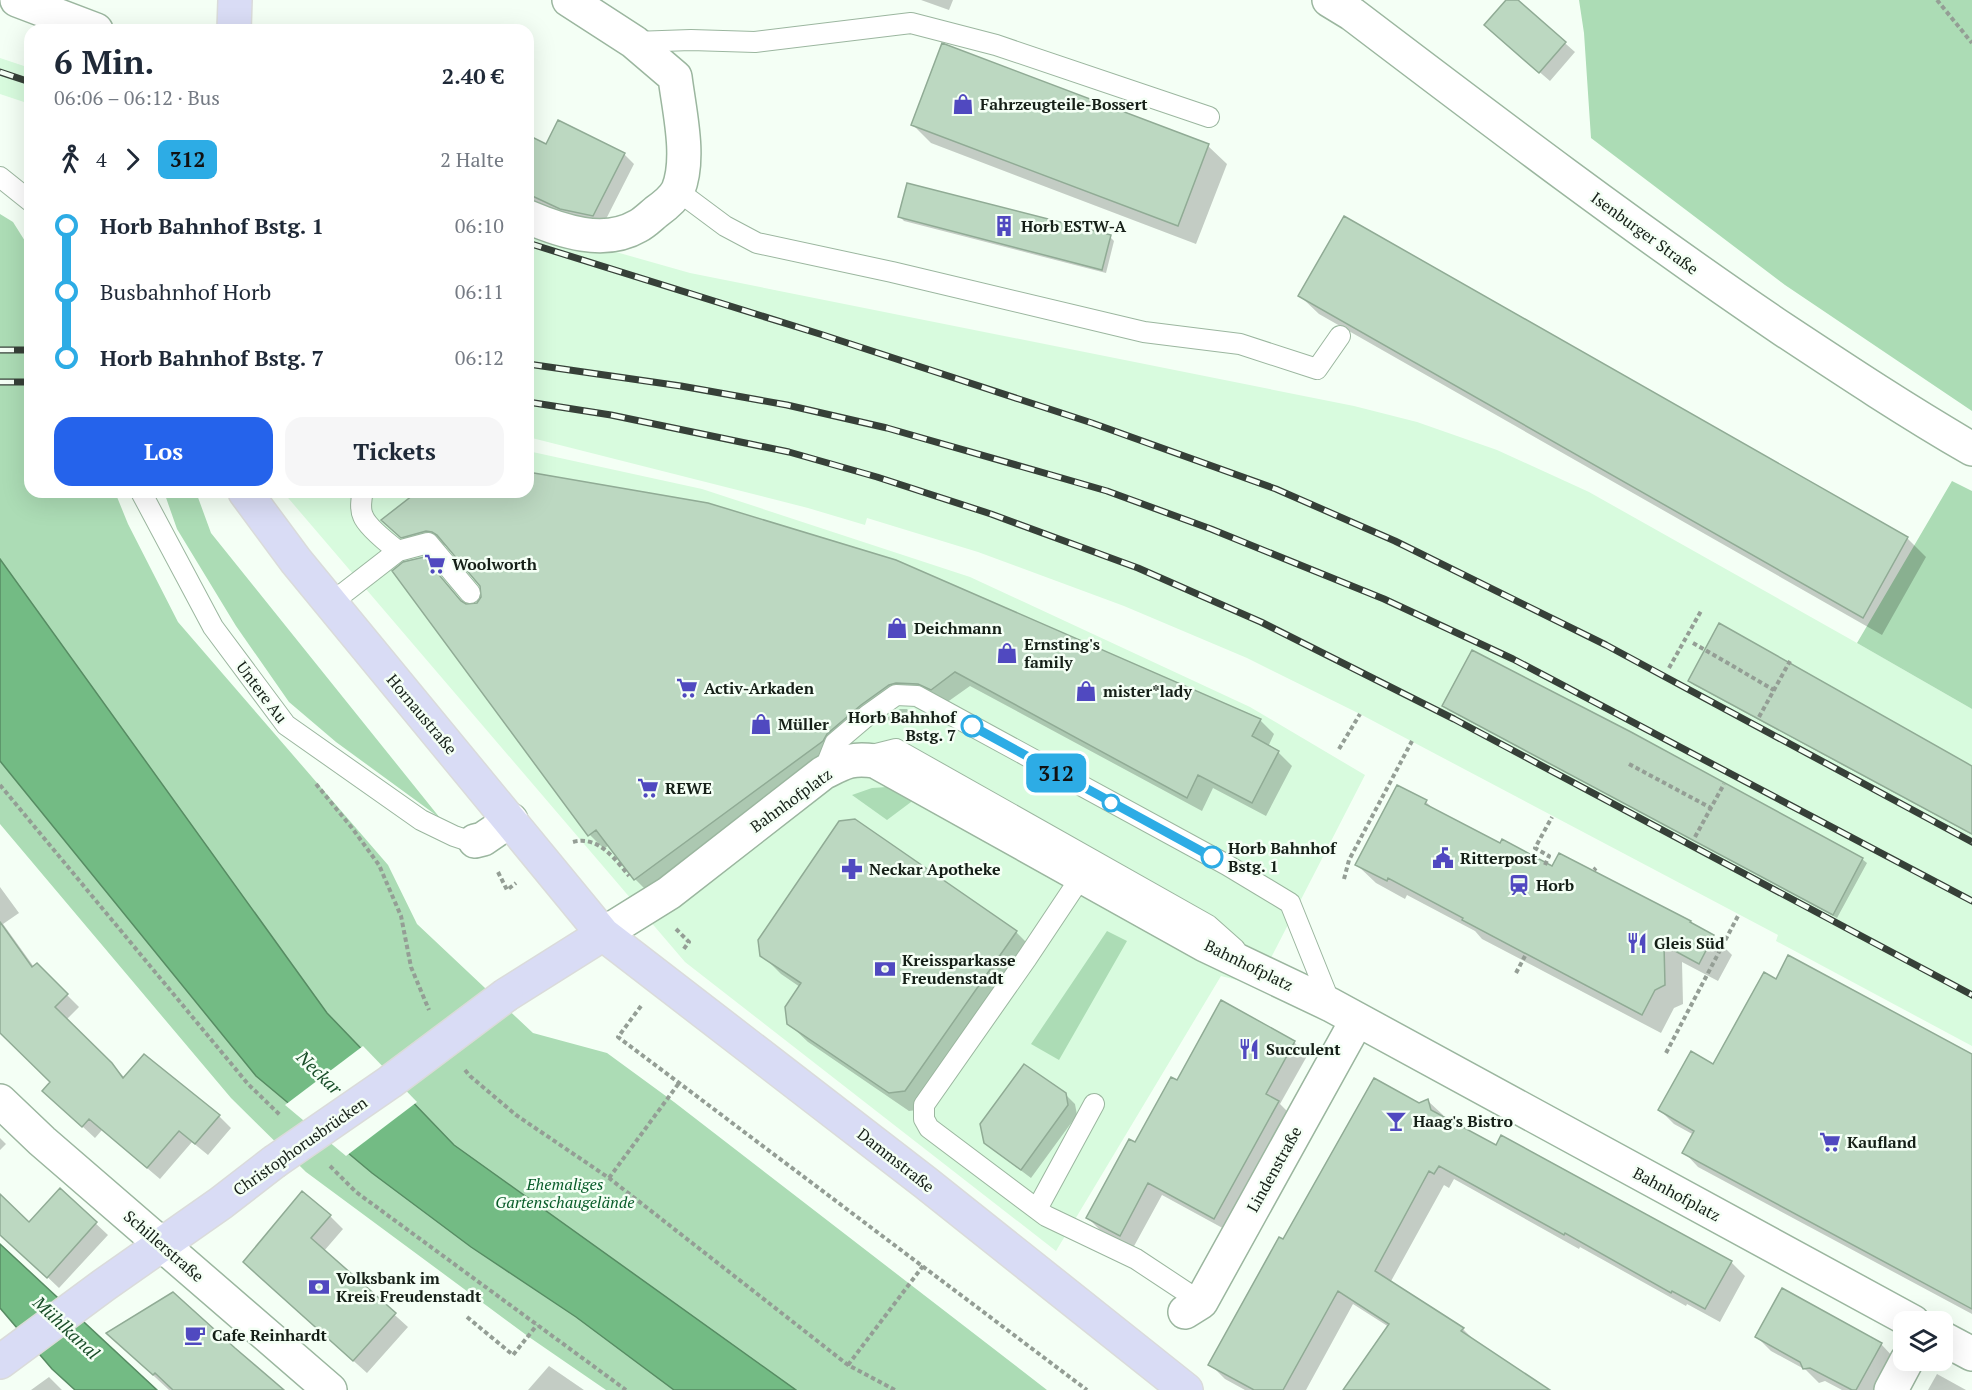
<!DOCTYPE html>
<html lang="de">
<head>
<meta charset="utf-8">
<style>
  body { margin:0; font-family:"PT Serif",serif; background:#f6f6f7; color:#1f2937; height:100vh; display:flex; flex-direction:column; font-size:22px; white-space:nowrap }
  * { box-sizing:border-box; margin:0 }
  p { font-size:20px; color:#747a83 }
  .icon { flex:none; width:33px; height:33px; fill:none; stroke:currentColor; stroke-width:2; stroke-linecap:round; stroke-linejoin:round }
  .map { position:relative; flex:1; overflow:hidden }
  .drawer { position:absolute; left:24px; top:24px; width:510px; height:474px; display:flex; flex-direction:column; background:#fff; border-radius:18px; box-shadow:0 6px 24px #0002 }
  .drawer>* { flex:none }
  .badge { padding:0 12px; border-radius:9px; font-size:21px; line-height:39px }
  .buttons { position:absolute; left:1893px; top:1311px; display:grid; gap:12px }
  .buttons a { display:grid; place-items:center; width:60px; height:60px; border-radius:12px; background:#fff; box-shadow:0 6px 24px #0002; font-size:30px }
  .map>.badge { position:absolute; translate:-50% -50%; box-shadow:0 0 0 3px #fff }
  .legs { display:flex; align-items:center; gap:9px; height:66px; padding:0 30px; font-size:20px }
  .legs p { margin-inline-start:auto }
  .headline { display:flex; align-items:center; justify-content:space-between; height:102px; padding:0 30px }
  h1 { font-size:33px; font-weight:700; line-height:45px }
  .primary-button { display:flex; gap:12px; margin-top:auto; padding:12px 30px }
  .primary-button a { flex:1; height:69px; border-radius:18px; background:#2563eb; color:#fff; font-size:24px; font-weight:700; line-height:69px; text-align:center }
  .primary-button a+a { background:#f6f6f7; color:#1f2937 }
  ul { padding:0 30px; list-style:none }
  li { display:flex; align-items:center; gap:21px; height:66px; font-size:22px }
  li i { display:grid; place-items:center; width:9px; height:100%; margin:0 8px; background:currentColor }
  li i::after { content:''; width:15px; height:15px; margin:-8px; border:4px solid; border-radius:50%; background:#fff }
  li p { margin-inline-start:auto }
  li:first-child i { background:linear-gradient(#0000 50%,currentColor 0) }
  li:last-child i { background:linear-gradient(currentColor 50%,#0000 0) }
  .map>svg:first-child { display:block }
  .built { fill:#d8fbde }
  .green { fill:#acdcb5 }
  .water { fill:#73bb84; stroke:#578c63; stroke-width:1.5 }
  .pier { fill:#f4fff5 }
  .shadow { fill:#0003 }
  .building { fill:#bcd8c1; stroke:#90ab95; stroke-width:1.5 }
  .lines { fill:none; stroke-linecap:round; stroke-linejoin:round }
  .lane-casing { stroke:#9bb69f; stroke-width:22 }
  .street-casing { stroke:#9bb69f; stroke-width:36 }
  .secondary-casing { stroke:#9bb69f; stroke-width:36 }
  .primary-casing { stroke:#dadbda; stroke-width:36 }
  .path { stroke:#949e95; stroke-width:4; stroke-dasharray:4.5 3; stroke-linecap:butt }
  .lane { stroke:#fff; stroke-width:20 }
  .street { stroke:#fff; stroke-width:33 }
  .secondary { stroke:#fff; stroke-width:33 }
  .primary { stroke:#d9dcf5; stroke-width:33 }
  .rail-casing { stroke:#364038; stroke-width:7 }
  .rail { stroke:#f4fff5; stroke-width:4.5; stroke-dasharray:14; stroke-linecap:butt }
  .primary-bridge-casing { stroke:#dadbda; stroke-width:36; stroke-linecap:butt }
  .primary-bridge { stroke:#d9dcf5; stroke-width:33 }
  .line-1-casing { stroke:#fff; stroke-width:14 }
  .line-1 { stroke:#2dace5; stroke-width:9 }
  .stop-1-dot { fill:#fff; stroke:#2dace5; stroke-width:3 }
  .labels { text-anchor:middle; stroke-width:5; stroke-linejoin:round; paint-order:stroke }
  .poi-label { font-size:16px; font-weight:bold; fill:#151f17; stroke:#f4fff5; text-anchor:start }
  .street-label { font-size:16px; fill:#151f17; stroke:#f4fff5 }
  .stop-label { font-size:16px; font-weight:bold; fill:#151f17; stroke:#f4fff5; text-anchor:end }
  .park-label { font-size:16px; font-style:italic; fill:#095d2a; stroke:#f4fff5 }
  .water-label { font-size:18px; font-style:italic; fill:#194e29; stroke:#f4fff5 }
</style>
</head>
<body>
<div class="map">
<svg width="1972" height="1390" viewBox="0 0 1972 1390">
  <rect width="100%" height="100%" fill="#f4fff5"/>
  <path class="built" d="M0,58L30,68V104L0,94Z
    M528,227L690,273L1354,406L1417,422L1497,450L1589,492L1857,643L1972,709V1046L1776,941L1778,935L1360,714L1247,658L1124,606L978,552L867,518L865,525L808,508L528,437Z
    M528,451L702,489L970,577L1250,707L1365,775L1257,985L1221,976L1056,1251L685,962L283,492H528Z"/>
  <path class="green" d="M1579,0H1972V411L1785,285L1591,138L1584,33Z
    M0,214L13,222L30,249V492H115L128,524L178,622L388,865L417,924L533,1033L607,1053L674,1102L1047,1390H606L529,1337L306,1172L231,1098L0,824Z
    M1952,481L1972,491V709L1857,643Z
    M164,492H196L211,533L440,818L336,742L289,702L236,626L177,529Z
    M887,787L897,789L915,799L887,820L852,795L872,788Z
    M1107,931L1127,941L1059,1060L1031,1044Z"/>
  <path class="water" d="M0,559L327,1013L454,1145L796,1390H674L576,1317L471,1247L372,1173L256,1076L0,761Z
    M0,1244L157,1390H75L52,1369L0,1308Z"/>
  <path class="pier" d="M363,1046L417,1102L346,1156L285,1105Z"/>
  <path class="shadow" d="M921,0H953L949,10Z
    M1508,0H1516L1575,52L1550,81L1495,34Z
    M913,125L1208,146L1227,164L1196,244L931,143Z
    M528,137L547,146L624,154L634,164L603,225L566,217L528,198Z
    M900,217L1110,237L1114,241L1106,273L904,221Z
    M1345,218L1907,538L1926,557L1882,635L1319,314L1300,296Z
    M528,474L1260,720L1274,734L1268,747L1278,752L1292,766L1266,816L1213,788L1202,811L970,686L946,703L904,699L649,893L635,879L609,845L604,849L590,835L394,571L423,558L465,605L478,604L482,598L480,584L448,546L440,545L416,551L383,520L419,492H528Z
    M1689,681L1972,768V835L1694,685Z
    M1444,706L1862,859L1867,863L1837,918L1448,710Z
    M900,709H907L910,713L893,725L887,718Z
    M1398,787L1426,802L1437,812L1501,845L1553,868L1560,855L1690,922L1695,927L1713,936L1732,955L1718,981L1682,962L1683,1004L1674,1008L1661,1033L1482,939L1475,931L1407,895L1405,899L1376,883L1357,865Z
    M0,887L19,913L3,924L34,967L37,965L79,1007L66,1020L125,1078L219,1116L231,1128L208,1155L192,1142L160,1179L102,1130L95,1138L57,1103L52,1082L0,1031Z
    M1016,932L1035,951L924,1109L909,1111L808,1042L788,1023L800,987L781,974L762,955Z
    M1777,981L1972,1056V1314L1698,1167L1684,1152L1694,1135L1674,1124L1660,1110L1714,1066Z
    M1294,1042L1307,1056L1280,1104L1291,1115L1228,1231L1162,1195L1133,1248L1101,1231L1088,1218L1178,1082Z
    M1065,1094L1075,1104L1077,1115L1031,1178L996,1152L985,1142Z
    M1428,1101L1443,1115V1118L1496,1147L1731,1262L1745,1276L1720,1322L1687,1304L1686,1306L1580,1247L1579,1249L1454,1179L1449,1188L1444,1185L1390,1283L1463,1329L1477,1343L1540,1390H1345L1389,1327L1353,1304L1306,1390H1245L1225,1379L1210,1364L1284,1242L1419,1104Z
    M0,1138L6,1144L0,1150Z
    M60,1190L108,1235L59,1288L0,1232V1196L29,1224Z
    M330,1216L343,1229L324,1251L408,1327L367,1373L258,1275Z
    M1757,1337L1881,1344L1895,1359L1878,1390H1842L1825,1381L1819,1383L1806,1370L1771,1351Z
    M129,1353L278,1390H169Z
    M549,1366L584,1390H528Z
    M1937,1374L1966,1390H1928Z
    M49,1377L62,1390H31Z"/>
  <path class="building" d="M1506,0H1518L1566,42L1539,73L1484,25Z
    M942,43L1209,144L1178,226L911,125Z
    M558,120L625,153L593,216L560,209L528,194V135L546,144Z
    M907,183L1111,235L1102,270L898,217Z
    M1344,216L1908,537L1863,618L1298,296Z
    M528,472L708,503L896,560L1261,719L1252,736L1279,751L1252,803L1198,775L1187,798L955,672L931,690L918,684L896,683L889,685L861,705L827,734L823,741L634,880L596,830L588,836L392,571L403,562L424,557L461,601L466,604L477,603L481,597L480,586L437,535L432,532L426,531L401,538L381,520L417,492H528Z
    M1719,623L1972,766V834L1688,681Z
    M1472,650L1631,732L1863,858L1833,915L1442,706Z
    M1397,785L1427,800L1425,804L1500,843L1502,839L1552,866L1559,853L1691,921L1690,922L1714,935L1699,964L1664,945L1665,985L1655,990L1642,1015L1462,920L1463,918L1388,878L1387,881L1355,865Z
    M855,819L1017,931L905,1091L889,1093L787,1024L785,1007L801,983L760,956L758,940L839,821Z
    M0,922L32,967L37,963L68,994L55,1007L112,1063L123,1078L144,1054L220,1115L195,1144L179,1131L147,1168L89,1119L82,1127L42,1091L50,1082L0,1033Z
    M1788,955L1972,1054V1309L1682,1153L1694,1131L1658,1110L1691,1051L1713,1064L1764,972L1776,979Z
    M1221,1000L1295,1041L1266,1094L1279,1101L1214,1219L1148,1183L1120,1236L1086,1218L1129,1139L1135,1142L1171,1077L1177,1080Z
    M1024,1064L1066,1093L1068,1105L1021,1170L984,1143L980,1124Z
    M1374,1078L1419,1103L1428,1099L1431,1110L1496,1145L1501,1135L1732,1261L1705,1309L1672,1291L1671,1293L1565,1233L1564,1235L1439,1166L1434,1174L1429,1171L1375,1271L1464,1328L1461,1331L1550,1390H1343L1389,1324L1338,1291L1283,1390H1254L1208,1365L1279,1237L1283,1239Z
    M60,1188L97,1222L47,1278L0,1235V1194L29,1222Z
    M302,1191L331,1215L311,1238L396,1313L353,1361L243,1262Z
    M1782,1288L1882,1343L1856,1390H1852L1810,1368L1803,1369L1800,1362L1755,1337Z
    M173,1292L235,1348L284,1390H173L155,1373L153,1375L106,1333Z"/>
  <g class="lines">
    <defs>
      <path id="lane" d="M634,42L691,40L755,42L911,23L996,45L1209,117
        M0,177L30,201
        M678,191L725,226L757,243L892,272L1144,332L1240,344L1317,369L1340,336
        M141,492L213,627L286,725L421,820L454,836L469,841H475
        M363,492C361,498 360,510 363,516C367,527 389,544 398,551
        M331,603L398,551L428,543L470,593
        M864,757L896,749L1208,925L1235,949
        M823,773L835,743L868,715L896,695L917,696L1227,865L1290,903L1331,1005
        M1081,877L1027,958L924,1105V1119L929,1128L1046,1216L1136,1259L1201,1302
        M1037,1209L1094,1104"/>
      <path id="street" d="M17,0L96,30
        M528,217C561,231 604,246 638,226C644,223 650,217 656,212C663,207 674,198 678,190C691,158 679,110 675,77L634,42L569,0
        M475,841L483,839L511,820
        M603,934L669,893L823,773C845,762 850,758 875,761L1205,945L1331,1005L1913,1322
        M0,1101L42,1141L330,1390
        M1185,1312L1201,1302L1357,1020
        M1942,1338L1972,1354
        M1891,1390L1907,1360"/>
      <path id="secondary" d="M1329,0L1352,14C1494,122 1636,230 1784,330C1846,371 1908,412 1972,449"/>
      <path id="primary" d="M234,30L235,0
        M245,492L296,561L603,934L926,1183L1186,1390
        M506,995L603,934
        M0,1362L104,1285L221,1203L274,1162"/>
    </defs>
    <use href="#lane" class="lane-casing"/>
    <use href="#street" class="street-casing"/>
    <use href="#secondary" class="secondary-casing"/>
    <use href="#primary" class="primary-casing"/>
    <path class="path" d="M1937,0L1972,43
      M1693,643L1774,690
      M1669,668L1701,611
      M1759,717L1790,661
      M1339,749L1360,714
      M1629,764L1711,808
      M316,784L352,828L379,865L401,916L411,967L429,1010
      M0,785L248,1084L281,1116
      M1695,837L1724,784
      M573,842C598,835 615,859 629,876
      M1545,865L1549,856L1535,848L1552,817
      M1594,870L1596,868
      M498,872L507,890L516,883
      M1344,879L1349,860L1412,741
      M676,929L689,942L683,950
      M1516,973L1525,956
      M641,1006L618,1037L1087,1390
      M1666,1053L1739,914
      M465,1070L470,1076L516,1115L609,1178L848,1365L895,1390
      M330,1166L356,1192L626,1390
      M609,1178L679,1083
      M467,1317L513,1355L537,1325
      M848,1365L923,1266"/>
    <use href="#lane" class="lane"/>
    <use href="#street" class="street"/>
    <use href="#secondary" class="secondary"/>
    <use href="#primary" class="primary"/>
    <defs>
      <path id="rail" d="M0,72L30,82
        M528,243L823,335L1092,423L1276,489L1395,541L1606,645L1972,842
        M0,350H30
        M528,364L681,386L787,405L887,428L1107,491L1211,529L1384,599L1513,659L1972,901
        M0,382H30
        M528,402L611,415L789,452L877,477L991,514L1138,568L1261,622L1454,719L1972,995"/>
    </defs>
    <use href="#rail" class="rail-casing"/>
    <use href="#rail" class="rail"/>
    <defs>
      <path id="primary-bridge" d="M274,1162L390,1082L506,995"/>
    </defs>
    <use href="#primary-bridge" class="primary-bridge-casing"/>
    <use href="#primary-bridge" class="primary-bridge"/>
  </g>
  <g class="lines">
    <defs>
      <path id="line-1" d="M972,726L1212,857"/>
    </defs>
    <use href="#line-1" class="line-1-casing"/>
    <use href="#line-1" class="line-1"/>
  </g>
  <defs>
    <symbol id="shop-bare" viewBox="-9 -9 18 18"><path d="M-5-2.5h2.3a2.7 3.5 0 0 1 5.4 0H5L5.5 6h-11ZM-1.5-2.5h3a1.5 2.3 0 0 0-3 0Z" fill="#5049c0" stroke="#f4fff5" stroke-width="2.5" paint-order="stroke"/></symbol>
    <symbol id="building-bare" viewBox="-9 -9 18 18"><path d="M-4-6H4V6H1V3H-1V6H-4ZM-2.5-4.3h1.7v1.8h-1.7ZM.8-4.3h1.7v1.8H.8ZM-2.5-1h1.7V.8h-1.7ZM.8-1h1.7V.8H.8Z" fill="#5049c0" stroke="#f4fff5" stroke-width="2.5" paint-order="stroke"/></symbol>
    <symbol id="supermarket-bare" viewBox="-9 -9 18 18"><path d="M-6-5.5h2.5l.6 2H6L4.5 2H-2.5L-4.4-4H-6ZM-1.5 3.2a1.3 1.3 0 1 0 .1 0ZM3 3.2a1.3 1.3 0 1 0 .1 0Z" fill="#5049c0" stroke="#f4fff5" stroke-width="2.5" paint-order="stroke"/></symbol>
    <symbol id="civic-bare" viewBox="-9 -9 18 18"><path d="M-.6-6.5H3V-4.5H.6V-3L4-1V1h2V6H-6V1h2V-1L-.6-3ZM-1.2 2.5V6h2.4V2.5Z" fill="#5049c0" stroke="#f4fff5" stroke-width="2.5" paint-order="stroke"/></symbol>
    <symbol id="pharmacy-bare" viewBox="-9 -9 18 18"><path d="M-2-6h4v4h4v4h-4v4h-4v-4h-4v-4h4Z" fill="#5049c0" stroke="#f4fff5" stroke-width="2.5" paint-order="stroke"/></symbol>
    <symbol id="station-bare" viewBox="-9 -9 18 18"><path d="M-3-6H3Q5-6 5-4V2Q5 4 3 4L4.5 6H3L1.5 4h-3L-3 6H-4.5L-3 4Q-5 4-5 2V-4Q-5-6-3-6ZM-3.5-4v3h7v-3ZM-3.5 1v1.5H-2V1ZM2 1v1.5H3.5V1Z" fill="#5049c0" stroke="#f4fff5" stroke-width="2.5" paint-order="stroke"/></symbol>
    <symbol id="restaurant-bare" viewBox="-9 -9 18 18"><path d="M-5-6h1v4h1v-4h1v4h1v-4h1v5L-1.5 .5V6h-2V.5L-5-1ZM5-6V6H3V1.5H1.5Q1.5-4 5-6Z" fill="#5049c0" stroke="#f4fff5" stroke-width="2.5" paint-order="stroke"/></symbol>
    <symbol id="bank-bare" viewBox="-9 -9 18 18"><path d="M-6-4H6V4H-6ZM0-2.3a2.3 2.3 0 1 0 0 4.6a2.3 2.3 0 1 0 0-4.6Z" fill="#5049c0" stroke="#f4fff5" stroke-width="2.5" paint-order="stroke"/></symbol>
    <symbol id="bar-bare" viewBox="-9 -9 18 18"><path d="M-6-5H6L.8 .8V4.5H3.5V6h-7V4.5H-.8V.8Z" fill="#5049c0" stroke="#f4fff5" stroke-width="2.5" paint-order="stroke"/></symbol>
    <symbol id="cafe-bare" viewBox="-9 -9 18 18"><path d="M-5.5-4.5H6V0H3Q3 3.5 0 3.5H-2.5Q-5.5 3.5-5.5 0ZM3-3.2v2h1.7v-2ZM-6 4.5H4V6H-6Z" fill="#5049c0" stroke="#f4fff5" stroke-width="2.5" paint-order="stroke"/></symbol>
  </defs>
  <g fill-rule="evenodd">
    <use href="#shop-bare" x="948" y="89" width="30" height="30"/>
    <use href="#building-bare" x="989" y="211" width="30" height="30"/>
    <use href="#supermarket-bare" x="420" y="549" width="30" height="30"/>
    <use href="#shop-bare" x="882" y="613" width="30" height="30"/>
    <use href="#shop-bare" x="992" y="638" width="30" height="30"/>
    <use href="#supermarket-bare" x="672" y="673" width="30" height="30"/>
    <use href="#shop-bare" x="1071" y="676" width="30" height="30"/>
    <use href="#shop-bare" x="746" y="709" width="30" height="30"/>
    <use href="#supermarket-bare" x="633" y="773" width="30" height="30"/>
    <use href="#civic-bare" x="1428" y="843" width="30" height="30"/>
    <use href="#pharmacy-bare" x="837" y="854" width="30" height="30"/>
    <use href="#station-bare" x="1504" y="870" width="30" height="30"/>
    <use href="#restaurant-bare" x="1622" y="928" width="30" height="30"/>
    <use href="#bank-bare" x="870" y="954" width="30" height="30"/>
    <use href="#restaurant-bare" x="1234" y="1034" width="30" height="30"/>
    <use href="#bar-bare" x="1381" y="1106" width="30" height="30"/>
    <use href="#supermarket-bare" x="1815" y="1127" width="30" height="30"/>
    <use href="#bank-bare" x="304" y="1272" width="30" height="30"/>
    <use href="#cafe-bare" x="180" y="1320" width="30" height="30"/>
  </g>
  <g class="stop-1-dot">
    <circle cx="972" cy="726" r="10"/>
    <circle cx="1111" cy="803" r="8"/>
    <circle cx="1212" cy="857" r="10"/>
  </g>
  <g class="labels">
    <g class="poi-label">
      <text x="980" y="110">Fahrzeugteile-Bossert</text>
      <text x="1021" y="232">Horb ESTW-A</text>
      <text x="452" y="570">Woolworth</text>
      <text x="914" y="634">Deichmann</text>
      <text x="1024" y="650">Ernsting's<tspan x="1024" dy="18">family</tspan></text>
      <text x="704" y="694">Activ-Arkaden</text>
      <text x="1103" y="697">mister*lady</text>
      <text x="778" y="730">Müller</text>
      <text x="665" y="794">REWE</text>
      <text x="1460" y="864">Ritterpost</text>
      <text x="869" y="875">Neckar Apotheke</text>
      <text x="1536" y="891">Horb</text>
      <text x="1654" y="949">Gleis Süd</text>
      <text x="902" y="966">Kreissparkasse<tspan x="902" dy="18">Freudenstadt</tspan></text>
      <text x="1266" y="1055">Succulent</text>
      <text x="1413" y="1127">Haag's Bistro</text>
      <text x="1847" y="1148">Kaufland</text>
      <text x="336" y="1284">Volksbank im<tspan x="336" dy="18">Kreis Freudenstadt</tspan></text>
      <text x="212" y="1341">Cafe Reinhardt</text>
    </g>
    <g class="street-label">
      <text transform="translate(1645 233) rotate(36)" y="6">Isenburger Straße</text>
      <text transform="translate(262 692) rotate(53)" y="6">Untere Au</text>
      <text transform="translate(422 714) rotate(50)" y="6">Hornaustraße</text>
      <text transform="translate(791 800) rotate(-36)" y="6">Bahnhofplatz</text>
      <text transform="translate(1249 965) rotate(26)" y="6">Bahnhofplatz</text>
      <text transform="translate(300 1146) rotate(-35)" y="6">Christophorusbrücken</text>
      <text transform="translate(896 1160) rotate(38)" y="6">Dammstraße</text>
      <text transform="translate(1274 1169) rotate(-61)" y="6">Lindenstraße</text>
      <text transform="translate(1677 1194) rotate(28)" y="6">Bahnhofplatz</text>
      <text transform="translate(164 1246) rotate(41)" y="6">Schillerstraße</text>
    </g>
    <g class="stop-label">
      <text x="956" y="723">Horb Bahnhof<tspan x="956" dy="18">Bstg. 7</tspan></text>
      <text x="1228" y="854" text-anchor="start">Horb Bahnhof<tspan x="1228" dy="18">Bstg. 1</tspan></text>
    </g>
    <g class="park-label">
      <text x="565" y="1190">Ehemaliges<tspan x="565" dy="18">Gartenschaugelände</tspan></text>
    </g>
    <g class="water-label">
      <text transform="translate(319 1073) rotate(44)" y="6">Neckar</text>
      <text transform="translate(66 1328) rotate(43)" y="6">Mühlkanal</text>
    </g>
  </g>
</svg>
<div class="buttons">
<a><svg class="icon" aria-label="layers" viewBox="0 0 24 24"><path d="M12 4l9 5-9 5-9-5zM3 14l9 5 9-5"/></svg></a>
</div>
<b class="badge" style="left:1056px;top:773px;background:#2dace5;color:#111">312</b>
<section class="drawer">
<div class="headline"><div><h1>6 Min.</h1><p>06:06 – 06:12 · Bus</p></div><b>2.40 €</b></div>
<div class="legs"><svg class="icon" aria-label="walk" viewBox="0 0 24 24"><circle cx="13" cy="4" r="2"/><path d="M13 8l-2 6 4 7M11 14l-3 7M7 12l3-4h3l4 4"/></svg>4<svg class="icon" aria-label="forward" viewBox="0 0 24 24"><path d="M9 5l7 7-7 7"/></svg><b class="badge" style="background:#2dace5;color:#111">312</b><p>2 Halte</p></div>
<ul>
<li><i style="color:#2dace5"></i><b>Horb Bahnhof Bstg. 1</b><p>06:10</p></li>
<li><i style="color:#2dace5"></i><span>Busbahnhof Horb</span><p>06:11</p></li>
<li><i style="color:#2dace5"></i><b>Horb Bahnhof Bstg. 7</b><p>06:12</p></li>
</ul>
<div class="primary-button"><a>Los</a><a>Tickets</a></div>
</section>
</div>
</body>
</html>
